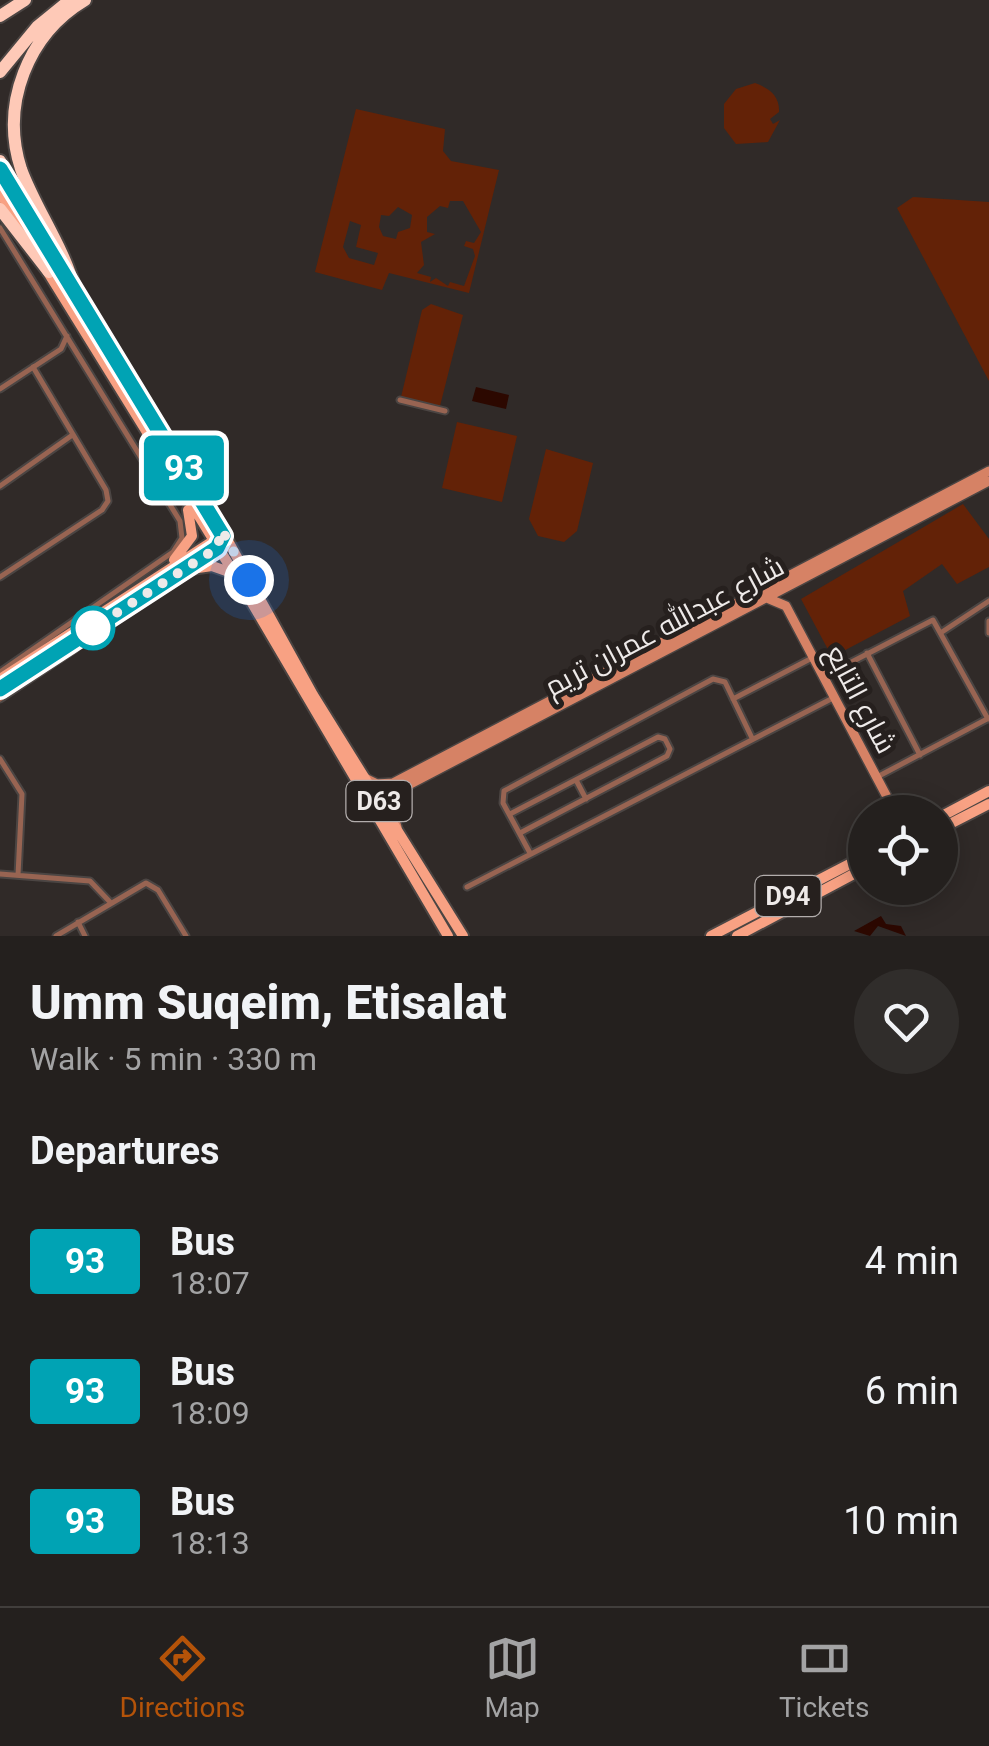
<!DOCTYPE html>
<html lang="en">
<head>
<meta charset="utf-8">
<style>
  body { margin:0; font-family:Roboto,Cairo,sans-serif; background:#302d2b; color:#f1f3f6; height:100vh; display:flex; flex-direction:column; font-size:38px; white-space:nowrap }
  * { box-sizing:border-box; margin:0 }
  p { font-size:32px; color:#a3a3a4 }
  .icon { flex:none; width:55px; height:55px; fill:none; stroke:currentColor; stroke-width:2; stroke-linecap:round; stroke-linejoin:round }
  .map { position:relative; height:936px; overflow:hidden }
  .sheet { display:flex; flex-direction:column; background:#24201e; flex:1 }
  .sheet>* { flex:none }
  .badge { padding:0 20px; border-radius:8px; font-size:35px; line-height:65px }
  .controls { position:absolute; left:848px; top:795px; display:grid; gap:20px }
  .controls a { display:grid; place-items:center; width:110px; height:110px; border-radius:50%; background:#24201e; box-shadow:0 5px 25px #0003,0 0 0 2px #413e3c; font-size:50px }
  .you { position:absolute; width:50px; height:50px; margin:-25px; border:8px solid #fff; border-radius:50%; background:#1a73e8; box-shadow:0 0 0 15px #1a73e833 }
  .map>.badge { position:absolute; translate:-50% -50%; box-shadow:0 0 0 5px #fff }
  h2 { padding:0 30px; font-size:38px; line-height:90px }
  .round { display:grid; place-items:center; flex:none; width:105px; height:105px; border-radius:52px; background:#302d2b }
  .headline { display:flex; align-items:center; justify-content:space-between; height:170px; padding:0 30px }
  h1 { font-size:48px; font-weight:800; line-height:75px }
  ul { padding:0; list-style:none }
  li { display:flex; align-items:center; gap:30px; height:130px; padding:0 30px }
  li div { flex:1 }
  li b { display:block; font-size:38px }
  li em { font-style:normal }
  li .badge { min-width:110px; font-weight:700; text-align:center }
  .tabs { display:flex; justify-content:space-around; align-items:center; height:140px; border-top:2px solid #413e3c; background:#24201e; font-size:28px; color:#a3a3a4 }
  .tabs a { display:grid; justify-items:center; gap:5px }
  .tabs .on { color:#b45309 }
  .map>svg:first-child { display:block }
  .green { fill:#632207; fill-rule:evenodd }
  .water { fill:#2c0800 }
  .lines { fill:none; stroke-linecap:round; stroke-linejoin:round }
  .street-casing { stroke:#4b4543; stroke-width:9 }
  .secondary-casing { stroke:#4b4543; stroke-width:12 }
  .primary-casing { stroke:#4b4543; stroke-width:14 }
  .highway-casing { stroke:#4b4543; stroke-width:16 }
  .street { stroke:#986452; stroke-width:5 }
  .secondary { stroke:#d68265; stroke-width:9 }
  .primary { stroke:#f8a183; stroke-width:10 }
  .highway { stroke:#fec9b7; stroke-width:12 }
  .line-casing { stroke:#fff; stroke-width:22 }
  .line { stroke:#00a3b4; stroke-width:15 }
  .walk { stroke:#eeeae9; stroke-width:10; stroke-dasharray:0 18 }
  .stop-dot { fill:#fff; stroke:#00a3b4; stroke-width:5 }
  .labels { text-anchor:middle; stroke-width:10; stroke-linejoin:round; paint-order:stroke }
  .shield { fill:#26201e; stroke:#b2adac; stroke-width:2.5 }
  .shield-label { font-size:25px; font-weight:bold; fill:#eeeae9 }
  .street-label { font-size:28px; fill:#eeeae9; stroke:#26201e }
</style>
</head>
<body>
<div class="map">
<svg width="989" height="936" viewBox="0 0 989 936">
  <rect width="100%" height="100%" fill="#302a28"/>
  <path class="green" d="M755,83C769,88 780,96 779,112L770,119L773,124L780,120L768,142L736,144L724,128V104L736,89Z
    M356,109L445,129L443,151L451,161L499,170L469,293L389,273L382,290L315,272ZM450,201H463L481,232L474,243L466,241L464,246L473,249L475,256L464,286L450,282L448,286L436,278L430,282L431,277L417,273L424,265L421,242L435,234L427,232V217L440,206L448,208ZM398,207L412,215L410,228L398,232L396,239L383,236L379,227L381,215L389,216ZM350,221L361,225L356,247L378,253L374,265L349,258L343,247Z
    M913,197L989,202V381L897,208Z
    M431,304L463,315L440,406L401,397L422,310Z
    M457,422L517,436L502,502L442,488Z
    M546,449L593,463L577,531L564,542L538,536L529,519Z
    M963,504L989,539V567L957,584L942,564L903,591L910,616L832,657L801,599Z"/>
  <path class="water" d="M476,387L509,395L506,409L472,401Z
    M881,916L886,924L901,926L906,936L878,926L870,936L854,931Z"/>
  <g class="lines">
    <defs>
      <path id="street" d="M0,228L180,521L182,538L173,552L0,672
        M0,389L61,349L67,336
        M400,400L445,411
        M0,486L71,436
        M0,577L102,510L108,501L106,490L33,367
        M989,621V633
        M942,632L989,601
        M867,653L920,755
        M838,669L933,620L988,719
        M0,699L75,649L81,639
        M733,699L814,657
        M0,759L22,794L18,875
        M877,777L989,718
        M576,780L586,799
        M510,814L658,737L665,739L670,749L667,756L520,833
        M530,853L503,803L504,791L713,679L725,682L752,738
        M0,874L90,881L110,902
        M467,887L833,698
        M78,922L85,936
        M56,936L146,883L158,890L186,936"/>
      <path id="secondary" d="M767,598L786,606L895,812
        M365,778L377,784L393,783L989,471
        M397,827L390,804L397,791L989,481"/>
      <path id="primary" d="M0,193L25,233
        M22,203L222,530L313,695L463,936
        M46,269L242,586L448,936
        M174,560L192,536L188,510
        M184,570L212,566L229,572
        M0,679L213,541
        M0,689L220,545
        M940,817L989,791
        M940,829L989,804
        M711,936L865,856
        M737,936L865,868"/>
      <path id="highway" d="M0,16L25,0
        M0,72L37,27L70,0
        M0,161L26,209
        M0,209L49,272
        M75,290C64,247 36,210 21,169C0,104 28,34 85,0"/>
    </defs>
    <use href="#street" class="street-casing"/>
    <use href="#secondary" class="secondary-casing"/>
    <use href="#primary" class="primary-casing"/>
    <use href="#highway" class="highway-casing"/>
    <use href="#street" class="street"/>
    <use href="#secondary" class="secondary"/>
    <use href="#primary" class="primary"/>
    <use href="#highway" class="highway"/>
  </g>
  <g class="lines">
    <defs>
      <path id="line" d="M0,169L223,536L217,548L0,689"/>
    </defs>
    <use href="#line" class="line-casing"/>
    <use href="#line" class="line"/>
    <path class="walk" d="M93,628L90,630L217,548L222,530L249,580"/>
  </g>
  <circle class="stop-dot" cx="93" cy="628" r="20"/>
  <g class="labels">
    <g class="shield">
      <rect x="346.5" y="781" width="65" height="40" rx="8"/>
      <rect x="755.5" y="876" width="65" height="40" rx="8"/>
    </g>
    <g class="shield-label">
      <text x="379" y="810">D63</text>
      <text x="788" y="905">D94</text>
    </g>
    <g class="street-label">
      <text transform="translate(664 626) rotate(-28)" y="10">شارع عبدالله عمران تريم</text>
      <text transform="translate(861 699) rotate(62)" y="10">شارع التابع</text>
    </g>
  </g>
</svg>
<div class="controls">
<a><svg class="icon" aria-label="locate" viewBox="0 0 24 24"><circle cx="12" cy="12" r="6"/><path d="M12 2v4M12 18v4M2 12h4M18 12h4"/></svg></a>
</div>
<div class="you" style="left:249px;top:580px"></div>
<b class="badge" style="left:184px;top:468px;background:#00a3b4;color:#fff">93</b>
</div>
<section class="sheet">
<div class="headline"><div><h1>Umm Suqeim, Etisalat</h1><p>Walk · 5 min · 330 m</p></div><a class="round"><svg class="icon" aria-label="heart" viewBox="0 0 24 24"><path d="M12 20l-8-8c-3-5 5-10 8-4 3-6 11-1 8 4z"/></svg></a></div>
<h2>Departures</h2>
<ul>
<li><span class="badge" style="background:#00a3b4;color:#fff">93</span><div><b>Bus</b><p>18:07</p></div><em>4 min</em></li>
<li><span class="badge" style="background:#00a3b4;color:#fff">93</span><div><b>Bus</b><p>18:09</p></div><em>6 min</em></li>
<li><span class="badge" style="background:#00a3b4;color:#fff">93</span><div><b>Bus</b><p>18:13</p></div><em>10 min</em></li>
</ul>
</section>
<nav class="tabs">
<a class="on"><svg class="icon" aria-label="directions" viewBox="0 0 24 24"><path d="M12 3l9 9-9 9-9-9zM9 14v-3h6M13 9l2 2-2 2"/></svg>Directions</a>
<a><svg class="icon" aria-label="map" viewBox="0 0 24 24"><path d="M3 6l6-2 6 2 6-2v14l-6 2-6-2-6 2zM9 4v14M15 6v14"/></svg>Map</a>
<a><svg class="icon" aria-label="tickets" viewBox="0 0 24 24"><path d="M3 7h18v10H3zM15 7v10"/></svg>Tickets</a>
</nav>
</body>
</html>
